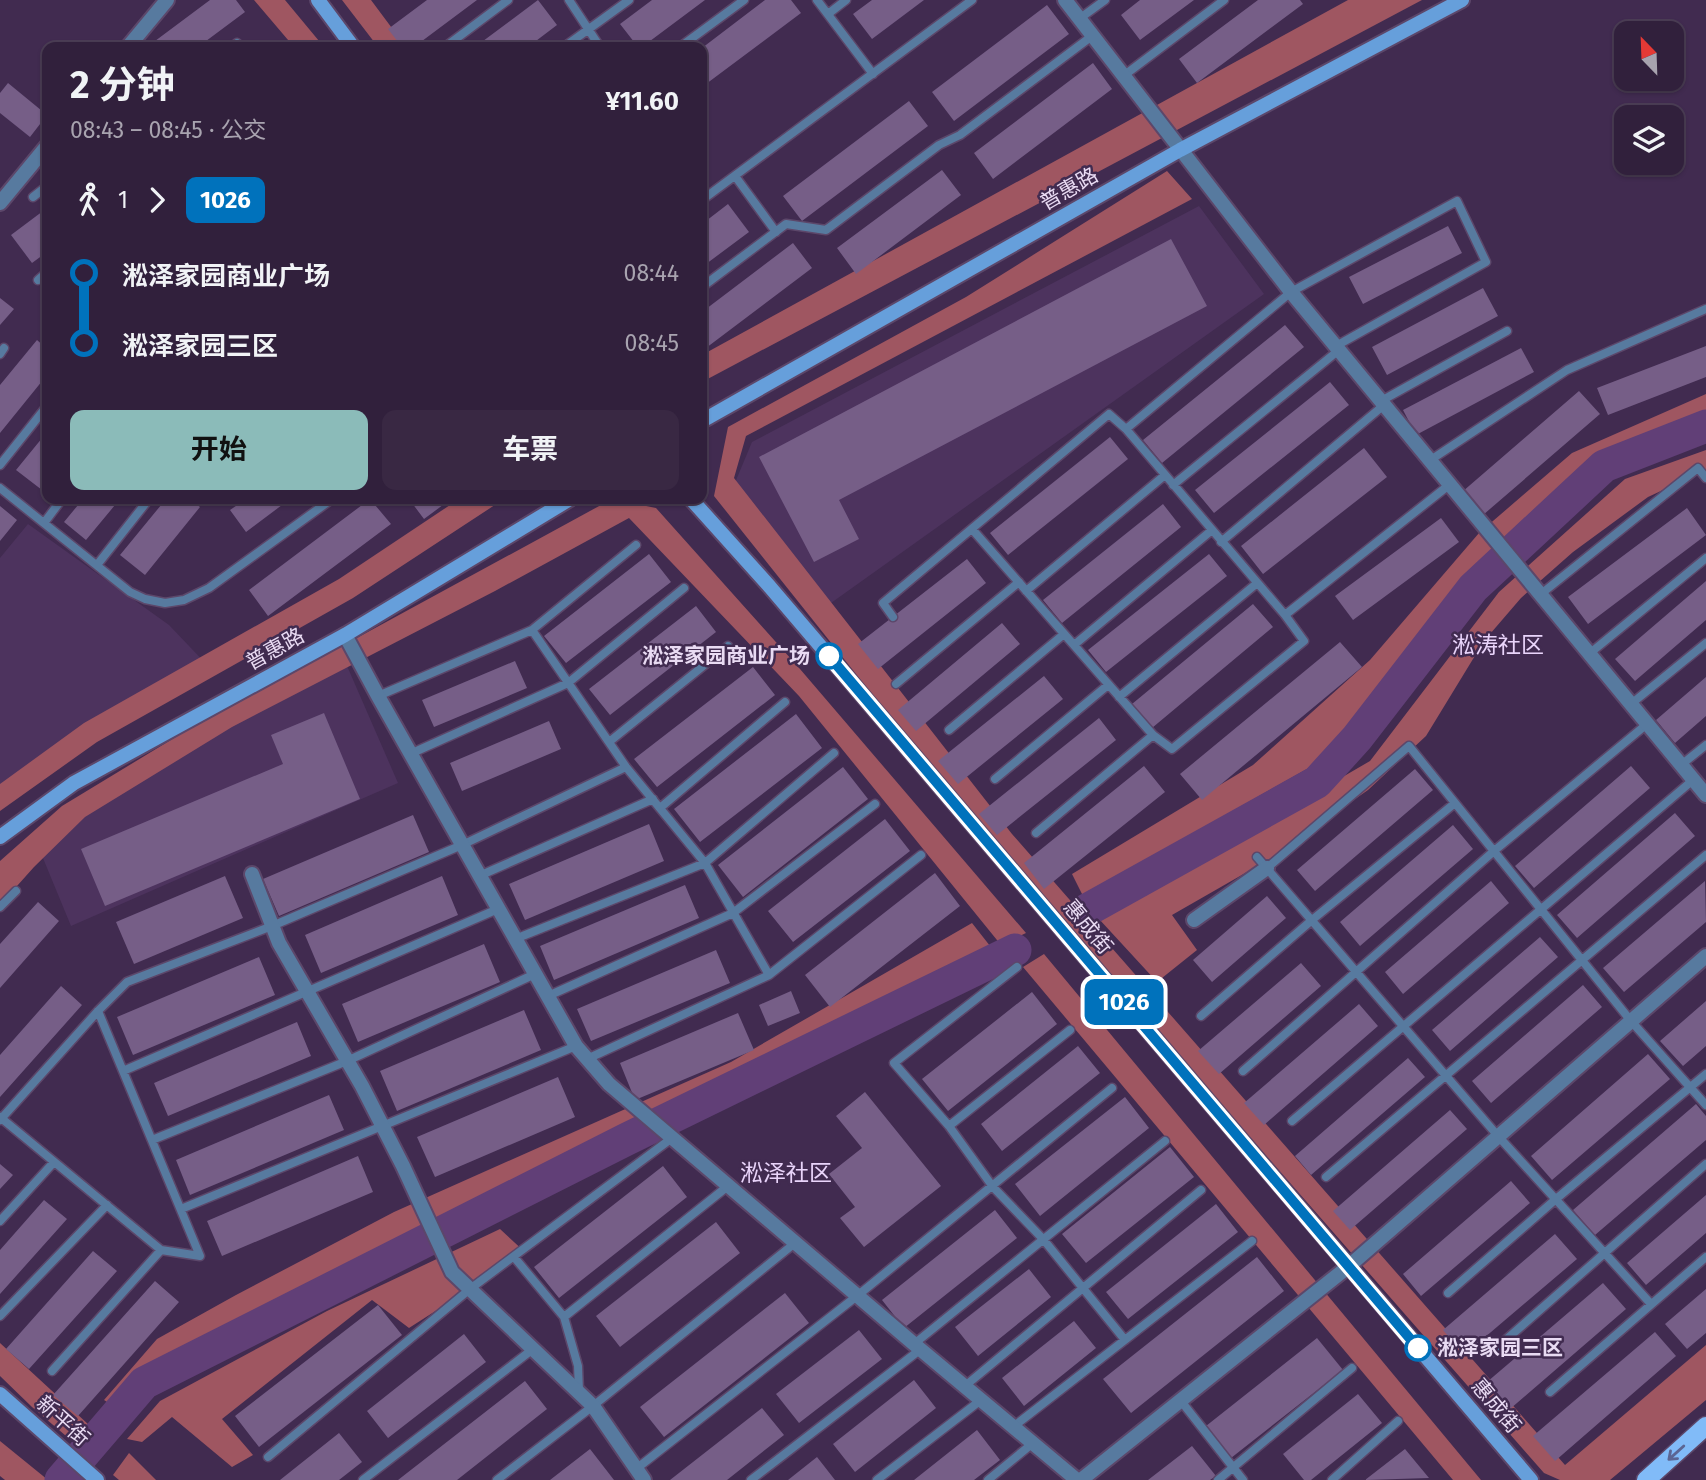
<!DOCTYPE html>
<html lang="zh">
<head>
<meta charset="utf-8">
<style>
  body { margin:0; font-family:"Fira Sans","Noto Sans SC",sans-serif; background:#392843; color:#f1f3f6; height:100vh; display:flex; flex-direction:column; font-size:26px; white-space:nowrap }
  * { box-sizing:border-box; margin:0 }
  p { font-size:23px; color:#a8a3af }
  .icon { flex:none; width:38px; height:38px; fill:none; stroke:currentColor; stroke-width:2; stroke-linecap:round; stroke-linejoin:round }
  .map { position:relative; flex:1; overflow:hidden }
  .panel { position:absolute; left:42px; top:42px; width:665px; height:462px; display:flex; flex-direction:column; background:#31203c; border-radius:14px; box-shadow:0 2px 5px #0004,0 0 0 2px #4c3e56 }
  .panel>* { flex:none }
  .badge { padding:0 14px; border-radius:10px; font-size:24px; line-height:46px }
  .needle { width:46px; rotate:337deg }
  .buttons { position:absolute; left:1614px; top:21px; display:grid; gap:14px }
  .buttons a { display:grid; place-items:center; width:70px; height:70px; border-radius:14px; background:#31203c; box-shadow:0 2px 5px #0004,0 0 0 2px #4c3e56; font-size:35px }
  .map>.badge { position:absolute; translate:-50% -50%; box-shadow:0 0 0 4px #fff }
  .legs { display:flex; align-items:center; gap:10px; height:77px; padding:0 28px; font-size:23px }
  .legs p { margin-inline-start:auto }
  .summary { display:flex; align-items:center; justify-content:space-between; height:119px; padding:0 28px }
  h1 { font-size:38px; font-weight:700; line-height:52px }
  .button { display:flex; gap:14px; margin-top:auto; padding:14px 28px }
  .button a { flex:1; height:80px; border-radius:14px; background:#8bbbb9; color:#111; font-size:28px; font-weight:700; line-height:80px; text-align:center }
  .button a+a { background:#392843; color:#f1f3f6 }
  ul { padding:0 28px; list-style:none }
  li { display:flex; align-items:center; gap:24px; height:70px; font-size:26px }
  li i { display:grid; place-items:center; width:10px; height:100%; margin:0 9px; background:currentColor }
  li i::after { content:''; width:18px; height:18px; margin:-9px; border:5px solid; border-radius:50%; background:#31203c }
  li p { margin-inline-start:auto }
  li:first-child i { background:linear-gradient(#0000 50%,currentColor 0) }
  li:last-child i { background:linear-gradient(currentColor 50%,#0000 0) }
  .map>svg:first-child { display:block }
  .built { fill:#4d335e }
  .forest { fill:#9f5661 }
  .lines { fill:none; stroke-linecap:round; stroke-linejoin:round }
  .river { stroke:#613f77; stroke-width:33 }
  .building { fill:#765e87 }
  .lane-casing { stroke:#5c476a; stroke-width:11 }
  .street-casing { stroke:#5c476a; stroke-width:18 }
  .secondary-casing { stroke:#5c476a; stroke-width:18 }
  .primary-casing { stroke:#5c476a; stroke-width:21 }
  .lane { stroke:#577a9f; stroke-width:8 }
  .street { stroke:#577a9f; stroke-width:14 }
  .secondary { stroke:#669fdb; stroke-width:14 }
  .primary { stroke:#81bbf8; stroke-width:18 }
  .oneway { stroke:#5b6593 }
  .line-1-casing { stroke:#fff; stroke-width:16 }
  .line-1 { stroke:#0072bc; stroke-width:10 }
  .stop-1-dot { fill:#fff; stroke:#0072bc; stroke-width:3.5 }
  .labels { text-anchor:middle; stroke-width:5; stroke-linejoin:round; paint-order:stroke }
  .street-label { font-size:21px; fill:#e9dbf3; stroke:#412b50 }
  .stop-label { font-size:21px; font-weight:bold; fill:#e9dbf3; stroke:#412b50; text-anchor:end }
  .neighbourhood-label { font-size:23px; fill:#e9d4fa; stroke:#412b50 }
</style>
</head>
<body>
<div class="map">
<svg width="1706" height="1480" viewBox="0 0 1706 1480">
  <rect width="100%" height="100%" fill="#412b50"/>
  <path class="built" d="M1199,206L1264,294L817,613L729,497L752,442Z
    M28,524L169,625L210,668L0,794V558Z
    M344,659L398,783L71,926L38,846L110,791Z"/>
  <path class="forest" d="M254,0H285L324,47H294Z
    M342,0H371L406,47H378Z
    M1348,0H1422L702,382V355Z
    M1167,171L1192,199L746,436L734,478L1012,834L1565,1465L1706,1345V1400L1610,1480H1560L1544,1473L974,822L714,496L728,427L966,297Z
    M1706,394V417L1606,455L1481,565L1344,748L1083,896L1072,874L1253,765L1370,660L1479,533L1572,453Z
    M1706,450V470L1648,497L1573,552L1521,598L1484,641L1426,736L1368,790L1268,860L1172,915L1197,950L1157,982L1099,919L1370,761L1499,592L1625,479Z
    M459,499H504L353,598L97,742L0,811V784L84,723L339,579Z
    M612,499L656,508L800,669L1026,933L1001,945L799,696L629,518L495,591L232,727L85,817L34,867L0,905V861L62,806L179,735Z
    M972,923L994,951L593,1151L287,1311L162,1373L124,1413L104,1400L157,1339L236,1295L394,1212L731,1062Z
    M1044,954L1481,1480H1453L1023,967Z
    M500,1229L526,1253L409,1328L372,1300L222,1419L253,1455L232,1467L172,1417L142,1442L127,1439L160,1401L327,1311Z
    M0,1343L102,1437L86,1453L32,1407L0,1376Z
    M0,1441L48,1480H5L0,1476Z
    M129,1453L156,1480H119L113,1475Z"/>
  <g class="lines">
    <path class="river" d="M1087,910L1317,782L1357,738L1473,588L1604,466L1706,426
      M61,1480L144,1383L627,1139L1015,950"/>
  </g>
  <path class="building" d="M210,0H236L245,12L198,47H147Z
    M427,0H477L414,47H402L388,29Z
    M538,0L557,25L528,47H475Z
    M652,0H705L642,47H638L620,24Z
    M765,0H791L801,13L702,87V48Z
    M872,0H924L872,39L853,14Z
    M1140,0H1194L1140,40L1121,15Z
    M1258,0H1300L1303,4L1197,83L1179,59Z
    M1047,5L1069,34L954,121L932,92Z
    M1093,63L1112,89L993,179L974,153Z
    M8,83L47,115L30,137L0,113V93Z
    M909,101L928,126L802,221L783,196Z
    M942,170L961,195L856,274L837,248Z
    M728,204L749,232L702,267V224Z
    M47,208V252L32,263L11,235Z
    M1448,226L1462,253L1363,304L1349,277Z
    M1171,239L1207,306L839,500L859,539L814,562L759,457Z
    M793,243L812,268L702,351V312Z
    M1483,288L1498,316L1387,375L1372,347Z
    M0,298L14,309L0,325Z
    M1285,325L1304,347L1162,463L1143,440Z
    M37,340L47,349V375L0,433V385Z
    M1706,346V377L1608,415L1597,388Z
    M1521,348L1534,372L1416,435L1403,410Z
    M1330,382L1349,405L1214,513L1195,490Z
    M1579,391L1600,414L1483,515L1462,492Z
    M47,432V483L42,490L16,470Z
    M1110,437L1128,459L1008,555L990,533Z
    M1364,448L1387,477L1263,574L1241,546Z
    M83,499H120L86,540L64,522Z
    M166,499H190L200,507L145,575L120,555Z
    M246,499H290L246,532L230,510Z
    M370,499L391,524L268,616L249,590Z
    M409,499H451L424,519Z
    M1163,504L1181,527L1062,623L1043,600Z
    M0,506L17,520L0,541Z
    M1687,508L1706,535L1588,624L1568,597Z
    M1441,518L1459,542L1353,620L1335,596Z
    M649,554L671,582L566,663L544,636Z
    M1209,554L1227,576L1106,672L1088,650Z
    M967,559L986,583L878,669L858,644Z
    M1706,581V620L1635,681L1615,659Z
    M1253,604L1273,627L1152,728L1132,704Z
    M696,606L716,632L610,715L589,689Z
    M1002,623L1020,644L916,731L898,710Z
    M1340,642L1362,667L1202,800L1180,774Z
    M515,661L527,688L434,727L422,700Z
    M753,667L775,695L657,787L634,759Z
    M1044,676L1063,699L958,784L938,761Z
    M1706,677V716L1675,743L1656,720Z
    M324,713L360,799L105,906L81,849L283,764L271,735Z
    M796,714L822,748L700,842L674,809Z
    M1099,718L1116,740L997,835L979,814Z
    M549,721L561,749L462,791L450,763Z
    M1144,766L1165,792L1044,889L1024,863Z
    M1631,766L1650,788L1534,888L1515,866Z
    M843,767L868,799L743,897L718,865Z
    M1415,769L1433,790L1315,891L1297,870Z
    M1675,813L1695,836L1577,938L1557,915Z
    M413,815L429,852L279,916L263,879Z
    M885,819L910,851L793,942L768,911Z
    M649,824L664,861L525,920L509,884Z
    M1453,825L1473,849L1360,946L1340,922Z
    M935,873L960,906L830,1007L805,975Z
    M225,876L243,918L134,964L116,922Z
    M442,876L458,915L321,973L305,935Z
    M1491,881L1509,903L1403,994L1385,972Z
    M1705,881L1706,922L1624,992L1603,968Z
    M685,885L699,918L554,980L540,946Z
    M1267,896L1286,918L1212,982L1193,960Z
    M38,902L59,921L0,988V944Z
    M1540,937L1558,957L1450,1051L1432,1030Z
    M484,944L500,982L358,1042L342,1004Z
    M716,950L730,983L591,1041L577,1009Z
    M259,957L275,995L133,1055L117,1017Z
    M1301,963L1321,986L1219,1074L1198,1051Z
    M1583,985L1602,1007L1491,1103L1472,1081Z
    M61,986L82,1005L0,1097V1055Z
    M791,991L800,1013L768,1026L759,1005Z
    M1032,992L1057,1024L948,1111L922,1079Z
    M1706,1001V1046L1683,1066L1660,1041Z
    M1359,1004L1378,1026L1264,1125L1244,1103Z
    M524,1010L541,1050L397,1111L380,1071Z
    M738,1013L754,1050L635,1100L620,1063Z
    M297,1022L311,1056L168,1116L154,1083Z
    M1078,1046L1100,1073L1002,1151L981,1124Z
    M1648,1054L1670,1079L1552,1180L1531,1156Z
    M1408,1058L1425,1077L1311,1175L1295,1156Z
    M558,1077L575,1117L435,1177L417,1137Z
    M865,1092L941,1186L864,1247L840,1218L855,1207L829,1174L862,1148L836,1116Z
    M329,1095L344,1130L190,1195L176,1160Z
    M1125,1097L1149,1128L1040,1216L1015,1184Z
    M1696,1104L1706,1116V1140L1595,1235L1573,1210Z
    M1450,1110L1467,1129L1350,1230L1333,1211Z
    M1170,1147L1194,1177L1086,1263L1062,1234Z
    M358,1156L373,1192L222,1256L207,1221Z
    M0,1164L13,1175L0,1189Z
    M663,1166L687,1197L559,1298L534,1267Z
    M1511,1181L1530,1203L1421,1296L1403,1274Z
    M1706,1195V1233L1646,1285L1627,1263Z
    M44,1200L67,1219L0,1294V1250Z
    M1216,1204L1238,1232L1128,1319L1106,1292Z
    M995,1210L1017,1238L904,1328L882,1300Z
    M716,1222L740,1253L620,1347L596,1316Z
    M1555,1234L1577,1259L1464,1355L1443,1330Z
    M93,1251L117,1271L29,1369L6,1349Z
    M1257,1257L1284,1291L1131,1413L1103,1379Z
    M1029,1269L1051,1297L978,1356L955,1327Z
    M155,1281L179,1302L78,1416L53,1395Z
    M1603,1283L1626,1309L1510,1409L1487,1382Z
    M1706,1289V1333L1687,1349L1665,1324Z
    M785,1293L809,1323L664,1437L640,1407Z
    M378,1305L402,1335L259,1447L235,1416Z
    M1074,1321L1096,1348L1024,1406L1002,1378Z
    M859,1330L882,1359L799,1423L776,1394Z
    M1655,1332L1676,1356L1555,1461L1533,1436Z
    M464,1334L486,1362L388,1438L367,1411Z
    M1317,1338L1343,1370L1231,1458L1206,1426Z
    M914,1380L936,1408L855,1472L833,1444Z
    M525,1381L547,1409L457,1480H398Z
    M1358,1394L1382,1423L1311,1480H1304L1283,1454Z
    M762,1408L784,1435L727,1480H670Z
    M977,1430L1000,1460L974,1480H914Z
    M339,1433L362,1462L339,1480H280Z
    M1192,1446L1216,1476L1210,1480H1148Z
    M590,1449L614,1480H550Z
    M1405,1449L1429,1478L1365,1480Z
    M817,1457L835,1480H788Z"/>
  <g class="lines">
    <defs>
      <path id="lane" d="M569,0L600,47
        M817,0L873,74
        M828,14L846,0
        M1079,19L1105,0
        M232,47L237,43
        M445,47L508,0
        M564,47L629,0
        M680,47L744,0
        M1122,77L1224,0
        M735,176L776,232
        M33,197L47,186
        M702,200L972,0
        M38,280L47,272
        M702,287L786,224L826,230L939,145L960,135L1092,36
        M0,354L4,348
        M1381,401L1507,331
        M1429,461L1567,370L1706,309
        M0,465L47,406
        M1173,485L1339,350
        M0,488L130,592L145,599L165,603L184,600L209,588L332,499
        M44,523L62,499
        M972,529L1153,735L1172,749L1304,641L1285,615L1126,429
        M1221,542L1384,405
        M97,565L149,499
        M1026,591L1165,475
        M1541,594L1698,468L1706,478
        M1285,615L1449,485
        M893,617L883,603L1109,414L1126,429L1291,292L1457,201L1486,262L1336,346
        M532,630L626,767L705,863L769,975
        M1074,645L1212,530
        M1589,654L1706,558
        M896,684L1019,582
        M378,696L532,630L636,545
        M1119,697L1256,584
        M1631,704L1706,643
        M949,730L1064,634
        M609,742L728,646
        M410,754L568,683L684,588
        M1681,765L1706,745
        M995,779L1108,685
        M660,808L785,702
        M1036,833L1153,735
        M1257,857L1498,1136L1651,1304
        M1267,868L1409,746L1631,1021L1706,1105
        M479,876L653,799
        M0,907L16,891
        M515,939L705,863L834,753
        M1017,967L894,1063L949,1126L993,1187L1043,1239L1125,1340
        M548,996L733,913L875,804
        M1201,1016L1312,920L1455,803
        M587,1059L769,975L921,855
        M123,1071L498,909
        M1243,1071L1494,851L1647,724
        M0,1117L161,1250L200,1256L98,1011
        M0,1120L98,1011L127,982L272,926L462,845L626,767
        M1292,1121L1693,780
        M949,1126L1070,1030
        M152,1140L347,1061L535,974
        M1326,1177L1706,855
        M181,1209L576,1046
        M0,1221L54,1162
        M514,1257L564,1317L578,1366L579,1391
        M1448,1293L1556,1199L1706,1074
        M0,1316L107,1205
        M564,1317L728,1186
        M914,1344L1165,1141
        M1492,1352L1706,1164
        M52,1371L161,1250
        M965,1386L1201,1190
        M1550,1392L1706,1257
        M1181,1401L1243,1480
        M1013,1427L1252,1241
        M268,1457L470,1289L672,1138
        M636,1469L857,1296L1112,1088
        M363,1480L533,1349
        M497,1480L593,1406L795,1243
        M751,1480L921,1349
        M877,1480L981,1400
        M988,1480L1033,1443
        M1218,1480L1352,1368
        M1332,1480L1398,1421"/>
      <path id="street" d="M1065,0L1291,292L1706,795
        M128,47L167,0
        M0,203L47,146
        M345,635L378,696L576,1046L609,1084L914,1344L1077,1480
        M252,874L279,943L362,1086L403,1166L452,1272L593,1406L644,1480
        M1194,920L1267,868
        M1081,1480L1349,1266L1706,956"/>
      <path id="secondary" d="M318,0L353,47
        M702,421L1180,150L1462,0
        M691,499L770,587L1531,1480
        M0,837L74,783L345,635L570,499
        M0,1394L97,1480"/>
      <path id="primary" d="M1646,1480L1706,1426"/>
    </defs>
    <use href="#lane" class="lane-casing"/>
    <use href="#street" class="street-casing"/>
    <use href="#secondary" class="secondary-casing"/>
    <use href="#primary" class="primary-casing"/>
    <use href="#lane" class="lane"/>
    <use href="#street" class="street"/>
    <use href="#secondary" class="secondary"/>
    <use href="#primary" class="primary"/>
  </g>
  <defs><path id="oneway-shaft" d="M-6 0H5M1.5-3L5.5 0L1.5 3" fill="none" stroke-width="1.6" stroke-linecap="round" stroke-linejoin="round" transform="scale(1.75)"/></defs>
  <use class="oneway" href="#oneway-shaft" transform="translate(1676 1453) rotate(138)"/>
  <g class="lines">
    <defs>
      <path id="line-1" d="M829,656L1418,1348"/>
    </defs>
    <use href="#line-1" class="line-1-casing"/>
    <use href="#line-1" class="line-1"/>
  </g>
  <g class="stop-1-dot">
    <circle cx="829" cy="656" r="12"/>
    <circle cx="1418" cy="1348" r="12"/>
  </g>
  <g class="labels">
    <g class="street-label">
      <text transform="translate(1069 189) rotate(-30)" y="7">普惠路</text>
      <text transform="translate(275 649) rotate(-29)" y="7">普惠路</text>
      <text transform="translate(1088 927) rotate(50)" y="7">惠成街</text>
      <text transform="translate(1496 1406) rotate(50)" y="7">惠成街</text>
      <text transform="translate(63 1421) rotate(42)" y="7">新平街</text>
    </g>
    <g class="stop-label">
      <text x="810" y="663">淞泽家园商业广场</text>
      <text x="1437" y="1355" text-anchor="start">淞泽家园三区</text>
    </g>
    <g class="neighbourhood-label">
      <text x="1498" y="653">淞涛社区</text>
      <text x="786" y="1181">淞泽社区</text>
    </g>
  </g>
</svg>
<div class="buttons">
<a><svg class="needle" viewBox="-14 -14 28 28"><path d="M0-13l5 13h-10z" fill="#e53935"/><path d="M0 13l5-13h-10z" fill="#a8a3af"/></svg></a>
<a><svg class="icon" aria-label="layers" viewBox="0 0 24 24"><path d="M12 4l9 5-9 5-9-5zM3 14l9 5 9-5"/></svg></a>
</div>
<b class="badge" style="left:1124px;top:1002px;background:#0072bc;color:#fff">1026</b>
<section class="panel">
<div class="summary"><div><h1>2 分钟</h1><p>08:43 – 08:45 · 公交</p></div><b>¥11.60</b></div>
<div class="legs"><svg class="icon" aria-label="walk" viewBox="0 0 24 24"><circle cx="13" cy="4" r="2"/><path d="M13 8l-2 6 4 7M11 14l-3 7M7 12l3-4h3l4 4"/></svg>1<svg class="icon" aria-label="forward" viewBox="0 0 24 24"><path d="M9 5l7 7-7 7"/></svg><b class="badge" style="background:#0072bc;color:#fff">1026</b></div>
<ul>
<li><i style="color:#0072bc"></i><b>淞泽家园商业广场</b><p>08:44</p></li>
<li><i style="color:#0072bc"></i><b>淞泽家园三区</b><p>08:45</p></li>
</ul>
<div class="button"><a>开始</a><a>车票</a></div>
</section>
</div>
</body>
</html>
